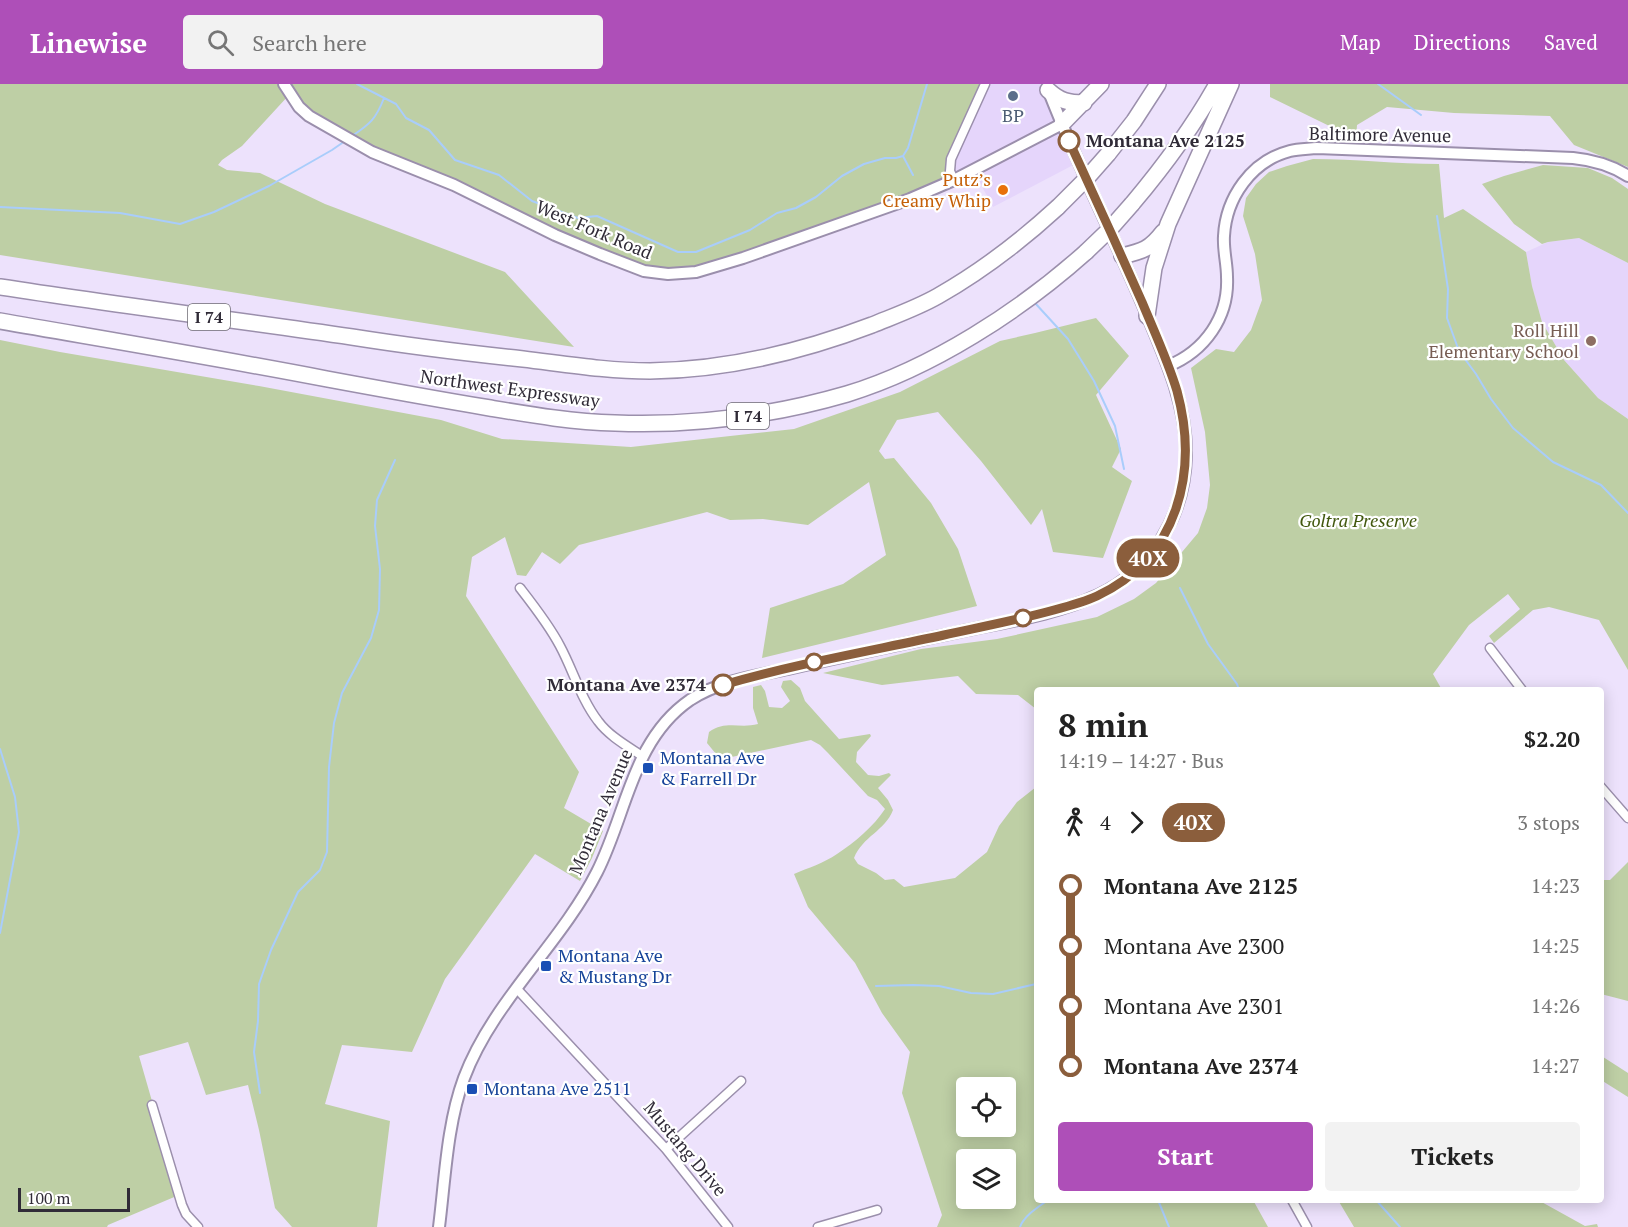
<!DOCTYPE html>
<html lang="en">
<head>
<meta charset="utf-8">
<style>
  body { margin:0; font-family:"PT Serif",serif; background:#f2f2f2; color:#222; height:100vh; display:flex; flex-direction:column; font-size:22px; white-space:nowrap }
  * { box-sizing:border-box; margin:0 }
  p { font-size:20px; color:#767676 }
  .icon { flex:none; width:33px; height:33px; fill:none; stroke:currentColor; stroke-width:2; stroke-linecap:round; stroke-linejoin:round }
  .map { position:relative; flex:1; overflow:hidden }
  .sheet { position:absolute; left:1034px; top:603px; width:570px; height:516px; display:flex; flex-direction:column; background:#fff; border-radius:6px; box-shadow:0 3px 15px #0003 }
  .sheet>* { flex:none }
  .badge { padding:0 12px; border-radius:20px; font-size:21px; line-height:39px }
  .fabs { position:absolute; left:956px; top:993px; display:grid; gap:12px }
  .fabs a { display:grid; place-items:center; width:60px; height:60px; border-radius:6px; background:#fff; box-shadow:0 3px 15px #0003; font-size:30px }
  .scale { position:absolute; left:18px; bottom:15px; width:112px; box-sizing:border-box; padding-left:6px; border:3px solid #302b37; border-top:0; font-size:16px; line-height:21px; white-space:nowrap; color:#302b37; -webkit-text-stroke:4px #fff; paint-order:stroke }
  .map>.badge { position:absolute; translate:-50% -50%; box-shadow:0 0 0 3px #fff }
  .legs { display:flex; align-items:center; gap:9px; height:66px; padding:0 24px; font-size:20px }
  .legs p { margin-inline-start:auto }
  .head { display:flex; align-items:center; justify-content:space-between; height:102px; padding:0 24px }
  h1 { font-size:33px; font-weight:700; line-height:45px }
  .button { display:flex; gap:12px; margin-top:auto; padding:12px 24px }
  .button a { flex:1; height:69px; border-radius:6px; background:#ae4fb8; color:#fff; font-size:24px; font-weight:700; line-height:69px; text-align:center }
  .button a+a { background:#f2f2f2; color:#222 }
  ul { padding:0 24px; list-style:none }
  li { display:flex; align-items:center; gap:21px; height:60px; font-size:22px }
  li i { display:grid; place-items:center; width:9px; height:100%; margin:0 8px; background:currentColor }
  li i::after { content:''; width:15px; height:15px; margin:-8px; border:4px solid; border-radius:50%; background:#fff }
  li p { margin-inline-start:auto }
  li:first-child i { background:linear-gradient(#0000 50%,currentColor 0) }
  li:last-child i { background:linear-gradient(currentColor 50%,#0000 0) }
  header { display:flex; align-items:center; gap:36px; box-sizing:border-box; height:84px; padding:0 30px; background:#ae4fb8; color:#fff }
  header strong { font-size:28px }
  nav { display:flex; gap:33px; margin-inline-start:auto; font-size:21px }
  .search { width:420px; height:54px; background:#f2f2f2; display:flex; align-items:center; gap:15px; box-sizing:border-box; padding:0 21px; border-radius:6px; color:#767676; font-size:22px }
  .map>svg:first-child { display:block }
  .built { fill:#e5d5fb }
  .green { fill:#becfa5; fill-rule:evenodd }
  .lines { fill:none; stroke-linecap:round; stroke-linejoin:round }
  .stream { stroke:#a9cdfb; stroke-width:2 }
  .minor-casing { stroke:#9b8fac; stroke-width:11 }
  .tertiary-casing { stroke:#9b8fac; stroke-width:14 }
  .motorway-casing { stroke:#9b8fac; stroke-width:18 }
  .minor { stroke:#fff; stroke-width:8 }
  .tertiary { stroke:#fff; stroke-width:10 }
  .motorway { stroke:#fff; stroke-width:15 }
  .motorway-bridge-casing { stroke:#9b8fac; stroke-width:18; stroke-linecap:butt }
  .motorway-bridge { stroke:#fff; stroke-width:15 }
  .line-1-casing { stroke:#fff; stroke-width:14 }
  .line-1 { stroke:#8b5e3c; stroke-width:9 }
  .service-dot { fill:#5c6f8a; stroke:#fff; stroke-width:2 }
  .stop-1-dot { fill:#fff; stroke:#8b5e3c; stroke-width:3 }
  .food-dot { fill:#e8710a; stroke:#fff; stroke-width:2 }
  .education-dot { fill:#8d6e63; stroke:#fff; stroke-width:2 }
  .transit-dot { fill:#1a4fb4; stroke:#fff; stroke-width:2 }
  .labels { text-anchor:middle; stroke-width:4.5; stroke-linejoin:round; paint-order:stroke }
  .shield { fill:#fff; stroke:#6e6b73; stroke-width:1.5 }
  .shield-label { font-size:16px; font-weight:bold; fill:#302b37 }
  .service-label { font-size:18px; fill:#4e5e75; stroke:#fff }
  .street-label { font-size:18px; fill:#302b37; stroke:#fff }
  .stop-label { font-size:18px; font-weight:bold; fill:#302b37; stroke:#fff; text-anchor:start }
  .food-label { font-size:18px; fill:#c56008; stroke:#fff; text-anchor:end }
  .education-label { font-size:18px; fill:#785e54; stroke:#fff; text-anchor:end }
  .park-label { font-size:18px; font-style:italic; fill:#42580f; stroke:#fff }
  .transit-label { font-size:18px; fill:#164399; stroke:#fff; text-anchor:start }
</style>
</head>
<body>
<header>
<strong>Linewise</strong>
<div class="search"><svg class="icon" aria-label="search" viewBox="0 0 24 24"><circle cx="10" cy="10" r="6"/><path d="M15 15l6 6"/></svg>Search here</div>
<nav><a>Map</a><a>Directions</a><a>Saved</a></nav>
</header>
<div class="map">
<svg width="1628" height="1143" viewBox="0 0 1628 1143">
  <rect width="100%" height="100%" fill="#ede2fc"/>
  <path class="built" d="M985,0H1046L1079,78L993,123L973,86L954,96L951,75Z
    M1579,154L1628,179V335L1598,314L1564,276L1542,238L1532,202L1526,168L1548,158Z"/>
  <path class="green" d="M0,0H985L951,75L954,96L696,188L654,189L389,75L309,32L289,11L242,62L222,76L218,81L227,86L260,89L325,120L505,188L574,263L0,171Z
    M1270,0H1628V83L1574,61L1550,32L1454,29L1387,23L1357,41L1356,55L1270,13Z
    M1313,75C1355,75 1397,80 1439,80L1444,134L1463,125L1526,168L1532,202L1542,238L1564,276L1598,314L1628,335V586L1599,536L1549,523L1533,526L1494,559L1489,552L1520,525L1508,510L1469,541L1433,590L1442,606H1036V625L1018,611L976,610L958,592L882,601L823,589L921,565L997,555L1097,533L1134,515L1156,499L1198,449L1207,424L1210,401L1205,348L1191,284L1216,265L1234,268L1251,246L1262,216L1255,170L1243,132L1246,114L1256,100L1269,88L1287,82Z
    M1543,81L1588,84L1612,94L1628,105V179L1579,154L1548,158L1542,160L1514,140L1482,100L1504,92Z
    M1096,234L1129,272L1096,311L1121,365L1112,383L1132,397L1103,474L1053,468L1042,425L1031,441L981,377L938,328L897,336L879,367L885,375L894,374L931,419L958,465L977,522L762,574L770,524L843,500L886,471L869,398L808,441L763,435L730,436L707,428L579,461L560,480L542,468L526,492L517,491L505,453L472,473L466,512L579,688L564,724L603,747L592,774L580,797L535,770L445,895L412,968L342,961L325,1020L390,1037L377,1143H292L275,1124L259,1046L248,1001L206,1011L188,958L139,972L179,1111L108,1141L107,1143H0V256L60,268L259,302L441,336L502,355L631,363L794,345L900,308L1000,257L1035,249Z
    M791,596L800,604L805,617L839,655L870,650L871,652L857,668L856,678L868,691L879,692L889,689L891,691L878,704L888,716L893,726C885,747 863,752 854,774L858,780L876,789L885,796L894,795L904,803L955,794L987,768L999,742L1017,718L1036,703V1116H1253L1268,1143H937L942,1131L902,1009L910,968L882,929L855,879L808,823L794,790C808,784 824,779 837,770C854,759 874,742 885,725L877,716L868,712L828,669L820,661L811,656L727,674L716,670L707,659L709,648C726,636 740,645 758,640L753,624V603L761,601L765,607L769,623L782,624L790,617L781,603L783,597ZM966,1004H1005V1042H966ZM966,1076H1005V1114H966Z
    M1628,778V917L1601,910L1600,796H1610Z
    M1600,971L1628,989V1013L1601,996Z
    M1338,1116H1538L1585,1142L1597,1140L1598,1143H1354Z"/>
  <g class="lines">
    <path class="stream" d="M357,0L396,20L406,34L429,46L455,76L499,91L532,117L578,134L597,132L678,168H696L750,146L777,129L796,124L816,113L842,92L864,80L885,74H896L903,72L908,64L927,0
      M1378,0L1421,31
      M352,52C370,40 376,35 384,14
      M903,72L913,91
      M0,123L120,129L180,140L214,128L269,102L332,66L345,57
      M1437,132L1448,205L1447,234L1459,267L1476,290L1491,315L1513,344L1553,378L1601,401L1628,429
      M1035,219L1068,255L1094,297L1115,342L1124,385
      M1180,504L1208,560L1237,600L1239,606
      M0,665L15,713L19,748L0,849
      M876,902L913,901L939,902L971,909L993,910L1036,900
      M260,1009L254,968L258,937L259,900L271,866L298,808L320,786L327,768L329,683L334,639L342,609L371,554L379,526L380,485L375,442L377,416L395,376
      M1158,1116L1169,1143
      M1376,1116L1400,1143
      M1020,1143C1024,1132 1038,1123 1048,1116"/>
    <defs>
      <path id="minor" d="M954,96L950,87L951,75L985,0
        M520,504C534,522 549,541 560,562C573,586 581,615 598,637C609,652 627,662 642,672
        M1490,564L1522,606
        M1600,702L1628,734
        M517,905L666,1065L728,1143
        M152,1021L182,1121L186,1130L198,1143
        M666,1065L741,997
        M1292,1116L1307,1143
        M818,1143L877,1126"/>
      <path id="tertiary" d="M284,0L299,23L309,32L372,68L454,101L555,151L600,170L644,187L668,190L696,188L743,174L910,115L954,96L1062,40
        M1168,282C1205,267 1229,233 1227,193C1227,179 1223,166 1224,152C1226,114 1251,77 1290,67C1298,65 1308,65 1317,64L1573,74C1593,76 1611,81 1628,92
        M439,1143C445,1095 447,1040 464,994C493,917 560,861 597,788C627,729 632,656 690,616C719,597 755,592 788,585C845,572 902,560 959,548C1005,538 1055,531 1098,511C1152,486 1185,431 1186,371C1187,318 1162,267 1142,219C1112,149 1077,80 1049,8"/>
      <path id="motorway" d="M1048,6C1060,17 1068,19 1084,19
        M1062,40L1101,0
        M1108,70L1134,37L1158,0
        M1132,120C1164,82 1193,43 1217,0
        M1122,172C1143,167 1150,165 1163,148
        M0,203C117,221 235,236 352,253C409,262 466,269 523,275C565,280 607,287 650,287C726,286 801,268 872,241C894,232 917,224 938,212C982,187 1021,157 1058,123
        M1147,232L1154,184L1168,140L1231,0
        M0,237C109,256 218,274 327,295C381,305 436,315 490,324C532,331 573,338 615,339C693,342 771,332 847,310C932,284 1020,227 1086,168"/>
    </defs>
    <use href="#minor" class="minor-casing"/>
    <use href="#tertiary" class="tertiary-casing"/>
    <use href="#motorway" class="motorway-casing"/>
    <use href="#minor" class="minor"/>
    <use href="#tertiary" class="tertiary"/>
    <use href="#motorway" class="motorway"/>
    <defs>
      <path id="motorway-bridge" d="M1058,123L1086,95L1108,70
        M1086,168L1110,145L1132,120"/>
    </defs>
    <use href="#motorway-bridge" class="motorway-bridge-casing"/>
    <use href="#motorway-bridge" class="motorway-bridge"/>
  </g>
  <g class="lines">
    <defs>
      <path id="line-1" d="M723,601C795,580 870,567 944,551C981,543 1018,536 1054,526C1069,522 1084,518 1097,512C1178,474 1199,388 1177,307C1168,277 1154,247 1142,218C1118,164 1094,111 1069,57"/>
    </defs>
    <use href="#line-1" class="line-1-casing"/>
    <use href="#line-1" class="line-1"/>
  </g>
  <circle class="service-dot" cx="1013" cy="12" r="6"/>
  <g class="stop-1-dot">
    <circle cx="1069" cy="57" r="10"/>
    <circle cx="1023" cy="534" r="8"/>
    <circle cx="814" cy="578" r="8"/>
    <circle cx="723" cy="601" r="10"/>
  </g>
  <circle class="food-dot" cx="1003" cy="106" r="6"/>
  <circle class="education-dot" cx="1591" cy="257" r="6"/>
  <g class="transit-dot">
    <rect x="642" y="678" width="12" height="12" rx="3"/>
    <rect x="540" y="876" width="12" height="12" rx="3"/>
    <rect x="466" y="999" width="12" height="12" rx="3"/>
  </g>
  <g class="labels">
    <g class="shield">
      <rect x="188" y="220" width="42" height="26" rx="4.5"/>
      <rect x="727" y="319" width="42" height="26" rx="4.5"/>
    </g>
    <g class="shield-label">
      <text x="209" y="239">I 74</text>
      <text x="748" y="338">I 74</text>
    </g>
    <g class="service-label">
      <text x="1013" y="38">BP</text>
    </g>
    <g class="street-label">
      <text transform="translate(1380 51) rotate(1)" y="6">Baltimore Avenue</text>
      <text transform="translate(594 146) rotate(23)" y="6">West Fork Road</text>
      <text transform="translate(510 305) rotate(8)" y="6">Northwest Expressway</text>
      <text transform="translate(601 728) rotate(-67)" y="6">Montana Avenue</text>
      <text transform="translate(685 1065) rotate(50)" y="6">Mustang Drive</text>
    </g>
    <g class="stop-label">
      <text x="1086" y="63">Montana Ave 2125</text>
      <text x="706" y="607" text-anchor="end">Montana Ave 2374</text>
    </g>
    <g class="food-label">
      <text x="991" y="102">Putz’s<tspan x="991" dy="21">Creamy Whip</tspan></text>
    </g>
    <g class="education-label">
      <text x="1579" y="253">Roll Hill<tspan x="1579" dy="21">Elementary School</tspan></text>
    </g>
    <g class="park-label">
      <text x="1358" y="443">Goltra Preserve</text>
    </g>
    <g class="transit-label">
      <text x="660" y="680">Montana Ave<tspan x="660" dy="21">&amp; Farrell Dr</tspan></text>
      <text x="558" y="878">Montana Ave<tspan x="558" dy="21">&amp; Mustang Dr</tspan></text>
      <text x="484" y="1011">Montana Ave 2511</text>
    </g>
  </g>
</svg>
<div class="fabs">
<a><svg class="icon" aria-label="locate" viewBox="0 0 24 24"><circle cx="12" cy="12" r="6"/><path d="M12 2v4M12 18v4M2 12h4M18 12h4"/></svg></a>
<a><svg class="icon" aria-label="layers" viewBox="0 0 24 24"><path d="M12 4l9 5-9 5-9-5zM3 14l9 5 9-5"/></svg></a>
</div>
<div class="scale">100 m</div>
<b class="badge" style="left:1148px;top:474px;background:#8b5e3c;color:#fff">40X</b>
<section class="sheet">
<div class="head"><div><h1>8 min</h1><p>14:19 – 14:27 · Bus</p></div><b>$2.20</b></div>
<div class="legs"><svg class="icon" aria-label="walk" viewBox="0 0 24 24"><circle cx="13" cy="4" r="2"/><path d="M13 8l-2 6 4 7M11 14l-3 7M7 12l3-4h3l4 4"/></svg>4<svg class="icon" aria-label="forward" viewBox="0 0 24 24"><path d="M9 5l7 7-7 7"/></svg><b class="badge" style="background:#8b5e3c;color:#fff">40X</b><p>3 stops</p></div>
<ul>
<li><i style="color:#8b5e3c"></i><b>Montana Ave 2125</b><p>14:23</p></li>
<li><i style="color:#8b5e3c"></i><span>Montana Ave 2300</span><p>14:25</p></li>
<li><i style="color:#8b5e3c"></i><span>Montana Ave 2301</span><p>14:26</p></li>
<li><i style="color:#8b5e3c"></i><b>Montana Ave 2374</b><p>14:27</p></li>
</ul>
<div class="button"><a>Start</a><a>Tickets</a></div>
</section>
</div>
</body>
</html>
